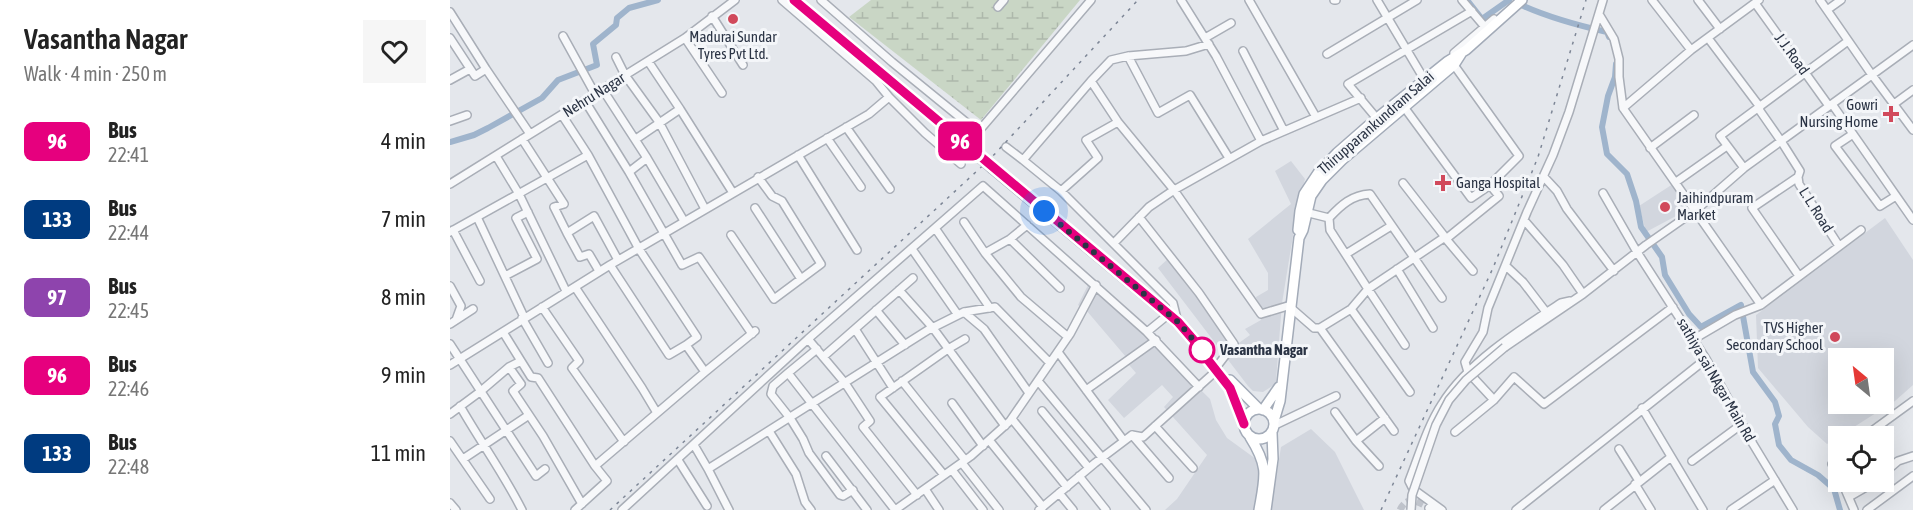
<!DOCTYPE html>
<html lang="en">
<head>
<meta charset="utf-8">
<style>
  body { margin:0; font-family:"Asap Condensed",sans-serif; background:#f6f6f6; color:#222; height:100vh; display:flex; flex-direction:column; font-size:22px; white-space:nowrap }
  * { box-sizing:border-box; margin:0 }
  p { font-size:20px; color:#767676 }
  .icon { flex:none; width:33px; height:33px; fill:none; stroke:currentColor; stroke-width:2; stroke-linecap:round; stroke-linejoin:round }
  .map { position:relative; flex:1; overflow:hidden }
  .sheet { display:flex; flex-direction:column; background:#fff; width:450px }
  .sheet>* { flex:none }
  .badge { padding:0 12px; border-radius:9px; font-size:21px; line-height:39px }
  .needle { width:39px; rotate:331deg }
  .tools { position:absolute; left:1378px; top:348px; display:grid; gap:12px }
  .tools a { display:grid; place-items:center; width:66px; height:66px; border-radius:0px; background:#fff; box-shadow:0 6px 24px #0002; font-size:30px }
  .you { position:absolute; width:30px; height:30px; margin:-15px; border:4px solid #fff; border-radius:50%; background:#1a73e8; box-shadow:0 0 0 9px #1a73e833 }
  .map>.badge { position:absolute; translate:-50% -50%; box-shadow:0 0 0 3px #fff }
  .round { display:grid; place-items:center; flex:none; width:63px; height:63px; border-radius:0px; background:#f6f6f6 }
  .head { display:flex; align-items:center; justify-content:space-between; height:102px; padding:0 24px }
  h1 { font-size:28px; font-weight:600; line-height:45px }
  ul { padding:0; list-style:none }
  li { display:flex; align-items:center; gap:18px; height:78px; padding:0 24px }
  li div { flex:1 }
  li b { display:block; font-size:22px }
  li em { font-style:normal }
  li .badge { min-width:66px; font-weight:700; text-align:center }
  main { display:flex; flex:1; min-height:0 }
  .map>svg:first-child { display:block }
  .built { fill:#d2d6de; fill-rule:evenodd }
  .wetland { fill:url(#wetland-marsh) }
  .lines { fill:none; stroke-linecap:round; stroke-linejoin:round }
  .canal { stroke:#9fb4cc; stroke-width:6 }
  .minor-tunnel { stroke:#bfc3cb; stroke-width:7; stroke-dasharray:7 3.5; stroke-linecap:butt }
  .minor-casing { stroke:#a9aeb7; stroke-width:10 }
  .major-casing { stroke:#a3abb8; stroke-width:12 }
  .minor { stroke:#f7f8fa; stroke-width:7 }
  .major { stroke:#fff; stroke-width:9 }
  .rail { stroke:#7d8696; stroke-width:1.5; stroke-dasharray:3 6; stroke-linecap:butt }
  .minor-bridge-casing { stroke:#a9aeb7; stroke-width:10; stroke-linecap:butt }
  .major-bridge-casing { stroke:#a3abb8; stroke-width:12; stroke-linecap:butt }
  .minor-bridge { stroke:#f7f8fa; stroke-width:7 }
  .major-bridge { stroke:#fff; stroke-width:9 }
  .line-casing { stroke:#fff; stroke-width:14 }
  .line { stroke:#e6007e; stroke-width:9 }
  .walk { stroke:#2b3445; stroke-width:6; stroke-dasharray:0 10.8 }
  .poi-dot { fill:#d1495b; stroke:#f4f6f9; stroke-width:2 }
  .stop-dot { fill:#fff; stroke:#e6007e; stroke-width:3 }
  .labels { text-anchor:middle; stroke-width:6; stroke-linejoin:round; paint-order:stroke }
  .poi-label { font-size:15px; fill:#2b3445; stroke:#f4f6f9; text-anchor:end }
  .street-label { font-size:15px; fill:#2b3445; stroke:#f4f6f9 }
  .stop-label { font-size:15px; font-weight:bold; fill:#2b3445; stroke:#f4f6f9; text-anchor:start }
</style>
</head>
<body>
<main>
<section class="sheet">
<div class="head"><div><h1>Vasantha Nagar</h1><p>Walk · 4 min · 250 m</p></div><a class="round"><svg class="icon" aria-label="heart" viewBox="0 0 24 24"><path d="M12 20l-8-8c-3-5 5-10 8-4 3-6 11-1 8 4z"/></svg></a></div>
<ul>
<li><span class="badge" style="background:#e6007e;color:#fff">96</span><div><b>Bus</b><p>22:41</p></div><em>4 min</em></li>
<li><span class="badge" style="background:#003b80;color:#fff">133</span><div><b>Bus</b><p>22:44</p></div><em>7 min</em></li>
<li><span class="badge" style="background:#8e44ad;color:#fff">97</span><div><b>Bus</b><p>22:45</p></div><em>8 min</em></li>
<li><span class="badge" style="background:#e6007e;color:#fff">96</span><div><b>Bus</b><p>22:46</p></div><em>9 min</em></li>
<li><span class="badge" style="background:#003b80;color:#fff">133</span><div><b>Bus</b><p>22:48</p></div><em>11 min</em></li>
</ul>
</section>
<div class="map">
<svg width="1463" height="510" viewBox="0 0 1463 510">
  <defs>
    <pattern id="wetland-marsh" width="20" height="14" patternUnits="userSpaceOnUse" patternTransform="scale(1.5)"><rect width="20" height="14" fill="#c9d6c5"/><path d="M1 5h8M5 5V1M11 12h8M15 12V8" fill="none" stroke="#adb8ab"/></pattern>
  </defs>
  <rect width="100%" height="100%" fill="#e4e7ec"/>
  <path class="built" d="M841,161L855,179L848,205L832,303L826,381L824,385L813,392L803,391L798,386L708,268L720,257L786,345L800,335L795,329L811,320L806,297L818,290V273L798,239L841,204L825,171Z
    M1226,182L1241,208L1196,232L1189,206Z
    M1435,218L1463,260V385L1445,401L1377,444L1358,427L1308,368L1306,315ZM1434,358V404H1389V358Z
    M638,279L760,399L766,420L777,438L806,459L811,472L806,510H715L727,499L757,455L714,407L723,397L712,385L674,418L658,400L686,373L674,359L676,357L636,310L628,305L639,283Z
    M861,429L885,452L914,510H821L831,447Z"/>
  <path class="wetland" d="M421,0H630L531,120L399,17Z"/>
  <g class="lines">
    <path class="canal" d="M1017,0L1032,19L1059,0
      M1069,4C1097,17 1126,25 1157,32L1159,37
      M1166,64L1165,77L1158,96L1152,127L1157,154L1177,174L1186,201L1191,227L1212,257L1215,275L1239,314L1251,327L1291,305L1303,372L1325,402L1329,416L1325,424L1329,445L1341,460L1368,475L1384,489L1390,510
      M0,142L24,135L38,128L92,98L108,80L147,65L143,44L166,25L167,18L179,8L208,0"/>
    <path class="minor-tunnel" d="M950,510C957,495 968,501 979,508"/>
    <defs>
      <path id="minor" d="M371,0L442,62L528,132L641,0
        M731,0L766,56L811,141
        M799,0L866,117
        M884,0H886
        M927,0L977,84
        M1012,0L1035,27
        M1202,0L1241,50
        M1248,0L1270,29
        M1309,0L1241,50L1173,108L1311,305
        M1370,0L1422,75L1463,130
        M1305,3L1379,106
        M548,7L554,0
        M1377,10L1391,0
        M0,12L36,69
        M1149,14L1164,39L1169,59V77L1173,108
        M262,16L293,65
        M113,36L145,94
        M0,38L25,76L36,69L80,134
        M235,38L272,93
        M755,38L781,23
        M1258,38L1310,107
        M793,51L834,131
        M1004,53L1044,19
        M877,54L967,0
        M678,56L708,113L740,95L779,158
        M166,57L175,75L209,122L255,209
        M198,61L230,109
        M0,80L20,69
        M641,81L661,60L678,56L736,51L759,44
        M153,90L197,158L179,172
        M439,97L475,133L511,164
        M135,101L179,172L232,265L249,257L302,334
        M1382,104L1463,220
        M1444,104L1463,90
        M954,107L1021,198L1040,185
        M1308,108L1331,141L1350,171L1348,177L1349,184L1389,246
        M0,121L17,115
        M929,121L898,84L1022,11
        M668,122L636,140L648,158L611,191L723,303L728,323
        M396,127L440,189
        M1403,134L1385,146L1430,206L1446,196
        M377,138L411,187
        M72,139L114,204L104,207L117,233L144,216L168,260
        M186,139L230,109L283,193
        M556,147L573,160
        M1200,148L1244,115
        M138,155L189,249L247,337L236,345
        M348,155L407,250
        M46,156L69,194L116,291
        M197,158L234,221
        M1294,168L1270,136L1398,41
        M1094,177L1107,191L1117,209L1164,271
        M1348,177L1302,208L1349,276
        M1226,182L1277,146
        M953,183L995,237
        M0,184L235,38L285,0
        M611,191L573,160L641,81L668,122L724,190L811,314L841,305
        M1153,193L1187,252L1256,359L1303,444L1343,510
        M305,208L351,279
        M855,212L879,218L880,230L918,289L995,237L996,239L1049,196L1040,185L1069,156L1004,65
        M27,217L74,317
        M689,217L749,293L784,344L768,365
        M879,218C891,205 902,195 920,194L992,298
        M1074,220L1113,265L1133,294
        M514,222L535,253L571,297L618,337
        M485,228L540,308
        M3,230L30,281
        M0,232L138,155L112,115
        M117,233L130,257L139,254L149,271
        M281,235L324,299L371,264L332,201L322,196L308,177
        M560,239L610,288
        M996,239L1023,271
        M664,243L699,207L724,190L811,141L911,98
        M462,249L508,315
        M535,253L560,239L577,225
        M896,254L941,226
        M160,265L219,355L236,345L255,372
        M1056,266L1073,282L1096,312
        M947,269L983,328
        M55,276L87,259L66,218L78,212
        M0,286L11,306L6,320
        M125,287L192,388L207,413
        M449,290L483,328L555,426
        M92,307L129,361L122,368L174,442
        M841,308L864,328H870L944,431
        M901,309L918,289L955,345
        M426,310L455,345
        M514,312L534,329L579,393
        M72,318L98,363
        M0,324L23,309
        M870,328L901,309L960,392
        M405,329L443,388
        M53,332L71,361
        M697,332L719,314
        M358,339L395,383L420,421L413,427L467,495
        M1244,339L1285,315L1311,305L1411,230
        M0,344L86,476L95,469
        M1055,347L1133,294L1196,245L1246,210L1294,168L1463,45
        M608,352L674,441
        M373,357L463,278
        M0,365L160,265L419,114L439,97L426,81L332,0
        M59,367L71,384L63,391L93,436L132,504
        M338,373L367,349
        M452,381L515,460
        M588,381L696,510
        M636,390L706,340
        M1044,400L1018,372L1015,362L1033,332L1038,308L1077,212L1103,155L1119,112L1153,0
        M502,403L533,446
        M10,406C30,441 54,474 72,510
        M1192,408L1253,510
        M592,411L639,468
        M885,412L906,441
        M0,414L31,391L59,367L71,361L81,377L88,378L145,466L157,481L125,510
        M562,419L617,487
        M825,425L886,396
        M705,426L743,468
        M319,431L346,474L355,502L361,510
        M1005,432L1044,400L1064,377L1094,404L1223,307
        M682,435L719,478
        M1415,436L1463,401
        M539,440L593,507
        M0,441L40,499
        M244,445L258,469L478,330L514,312L545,307L600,363
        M1169,449L1189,481
        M376,456L417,510
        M1389,456L1382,464L1389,476
        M13,459L79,415
        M228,460L257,506
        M1242,461L1292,424
        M512,463L549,510
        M145,466L255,372L305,331
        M929,466L906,441L935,418
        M258,469L279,510
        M502,470L533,510
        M1434,473L1448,461L1463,456
        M494,475L430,397L498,349L515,339
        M629,476L656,510
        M1392,482L1404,510
        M1185,484L1201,510
        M475,489L489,510
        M403,490L393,496L390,495L359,453L353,439L340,418L321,394L323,386L338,373L445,510
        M609,493L623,510
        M1399,497L1425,482
        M0,503L6,510
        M979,508L982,510
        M172,510L358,339L533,186L697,332L749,387
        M445,510L521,456L560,421L620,334L646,285
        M589,510L645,463L682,435L693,437L766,371
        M992,510L963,489L959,481C969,456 977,427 992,404C1017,363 1071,329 1111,303L1120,301
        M1066,510L1256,359
        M1154,510L1221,457
        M1281,510L1325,480
        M1417,510L1463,476"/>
      <path id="major" d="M344,0L525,153
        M543,169L728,323L754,352L758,360L780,388L794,424
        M848,230L850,211L854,194L868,173L887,153L927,118L998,61L1016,50L1072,0
        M780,380L809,409
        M794 424a15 15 0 1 1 30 0a15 15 0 1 1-30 0Z
        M813,410L829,387
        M824,421L830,401L849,238L853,230L861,196L872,180L892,160L1004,65L1011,54
        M800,437C819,467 815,476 809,510
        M816,510L823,459L822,433"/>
    </defs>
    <use href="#minor" class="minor-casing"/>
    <use href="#major" class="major-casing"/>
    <use href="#minor" class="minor"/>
    <use href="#major" class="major"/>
    <path class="rail" d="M160,510L541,158L688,0
      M931,510L1043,268L1088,157L1136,0"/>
    <defs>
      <path id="minor-bridge" d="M961,510L962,495L986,425L999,400L1016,380L1055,347"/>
      <path id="major-bridge" d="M525,153L543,169"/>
    </defs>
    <use href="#minor-bridge" class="minor-bridge-casing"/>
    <use href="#major-bridge" class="major-bridge-casing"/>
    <use href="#minor-bridge" class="minor-bridge"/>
    <use href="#major-bridge" class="major-bridge"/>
  </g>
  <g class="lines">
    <defs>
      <path id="line" d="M344,0L728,322L754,352L758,360L780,388L794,424"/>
    </defs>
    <use href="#line" class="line-casing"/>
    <use href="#line" class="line"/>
    <path class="walk" d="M594,211L728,322L754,352L752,350"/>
  </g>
  <g class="poi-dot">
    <circle cx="283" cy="19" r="6"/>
    <path d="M1438 105h6v6h6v6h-6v6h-6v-6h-6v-6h6z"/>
    <path d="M990 174h6v6h6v6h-6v6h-6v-6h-6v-6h6z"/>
    <circle cx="1215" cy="207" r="6"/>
    <circle cx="1385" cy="337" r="6"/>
  </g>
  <circle class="stop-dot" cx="752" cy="350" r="12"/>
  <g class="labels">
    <g class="poi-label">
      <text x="283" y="42" text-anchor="middle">Madurai Sundar<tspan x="283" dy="17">Tyres Pvt Ltd.</tspan></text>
      <text x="1428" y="110">Gowri<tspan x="1428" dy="17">Nursing Home</tspan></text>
      <text x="1006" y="188" text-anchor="start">Ganga Hospital</text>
      <text x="1227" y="203" text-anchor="start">Jaihindpuram<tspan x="1227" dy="17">Market</tspan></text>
      <text x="1373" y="333">TVS Higher<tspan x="1373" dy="17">Secondary School</tspan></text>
    </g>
    <g class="street-label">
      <text transform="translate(1342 54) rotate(54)" y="5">J. J. Road</text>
      <text transform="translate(144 95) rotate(-32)" y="5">Nehru Nagar</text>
      <text transform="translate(926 123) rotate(-41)" y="5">Thirupparankundram Salai</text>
      <text transform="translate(1366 210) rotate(58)" y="5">L. L. Road</text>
      <text transform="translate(1266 380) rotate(60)" y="5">sathiya sai NAgar Main Rd</text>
    </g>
    <g class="stop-label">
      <text x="770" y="355">Vasantha Nagar</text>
    </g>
  </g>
</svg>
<div class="tools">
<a><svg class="needle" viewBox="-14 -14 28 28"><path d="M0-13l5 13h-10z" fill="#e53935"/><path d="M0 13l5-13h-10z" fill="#767676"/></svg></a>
<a><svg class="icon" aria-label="locate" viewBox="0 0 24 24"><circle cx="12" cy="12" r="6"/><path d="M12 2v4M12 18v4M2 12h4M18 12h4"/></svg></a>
</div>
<div class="you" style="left:594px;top:211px"></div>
<b class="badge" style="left:510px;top:141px;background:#e6007e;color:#fff">96</b>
</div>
</main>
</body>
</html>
